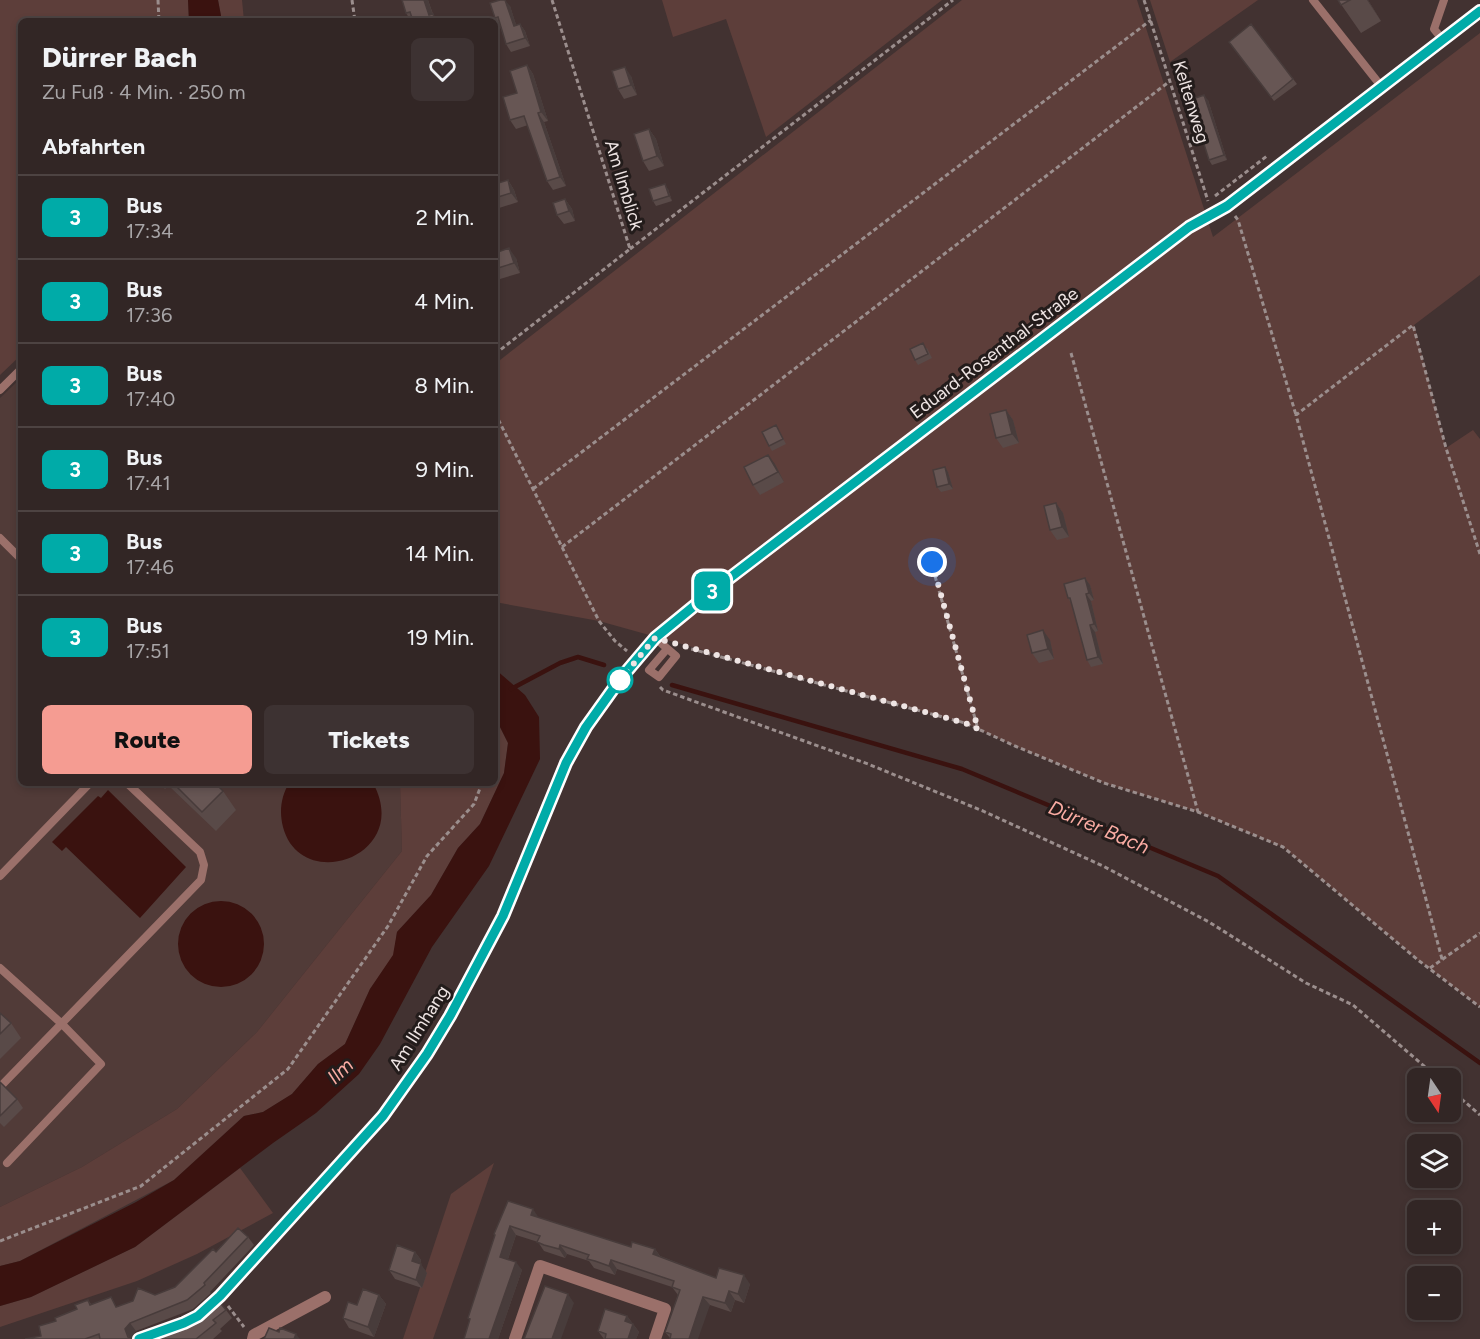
<!DOCTYPE html>
<html lang="de">
<head>
<meta charset="utf-8">
<style>
  body { margin:0; font-family:Figtree,sans-serif; background:#3d3232; color:#f1f3f6; height:100vh; display:flex; flex-direction:column; font-size:22px; white-space:nowrap }
  * { box-sizing:border-box; margin:0 }
  p { font-size:20px; color:#a8a5a7 }
  .icon { flex:none; width:33px; height:33px; fill:none; stroke:currentColor; stroke-width:2; stroke-linecap:round; stroke-linejoin:round }
  .map { position:relative; flex:1; overflow:hidden }
  .details { position:absolute; left:18px; top:18px; width:480px; height:768px; display:flex; flex-direction:column; background:#322625; border-radius:9px; box-shadow:0 3px 9px #0003,0 0 0 2px #4d4342 }
  .details>* { flex:none }
  .badge { padding:0 12px; border-radius:9px; font-size:21px; line-height:39px }
  .needle { width:39px; rotate:167deg }
  .controls { position:absolute; left:1407px; top:1068px; display:grid; gap:12px }
  .controls a { display:grid; place-items:center; width:54px; height:54px; border-radius:9px; background:#322625; box-shadow:0 3px 9px #0003,0 0 0 2px #4d4342; font-size:30px }
  .you { position:absolute; width:30px; height:30px; margin:-15px; border:4px solid #fff; border-radius:50%; background:#1a73e8; box-shadow:0 0 0 9px #1a73e833 }
  .map>.badge { position:absolute; translate:-50% -50%; box-shadow:0 0 0 3px #fff }
  h2 { padding:0 24px; font-size:22px; line-height:54px }
  .round { display:grid; place-items:center; flex:none; width:63px; height:63px; border-radius:9px; background:#3d3232 }
  .head { display:flex; align-items:center; justify-content:space-between; height:102px; padding:0 24px }
  h1 { font-size:28px; font-weight:800; line-height:45px }
  .button { display:flex; gap:12px; margin-top:auto; padding:12px 24px }
  .button a { flex:1; height:69px; border-radius:9px; background:#f59c92; color:#111; font-size:24px; font-weight:800; line-height:69px; text-align:center }
  .button a+a { background:#3d3232; color:#f1f3f6 }
  ul { padding:0; list-style:none }
  li { display:flex; align-items:center; gap:18px; height:84px; padding:0 24px; border-top:2px solid #4d4342 }
  li div { flex:1 }
  li b { display:block; font-size:22px }
  li em { font-style:normal }
  li .badge { min-width:66px; font-weight:700; text-align:center }
  .map>svg:first-child { display:block }
  .built { fill:#513b38 }
  .green { fill:#5d3e3a }
  .water { fill:#3a120f }
  .lines { fill:none; stroke-linecap:round; stroke-linejoin:round }
  .stream { stroke:#3a120f; stroke-width:4.5 }
  .path { stroke:#9b8e8d; stroke-width:3; stroke-dasharray:4.5 3; stroke-linecap:butt }
  .service { stroke:#9b706a; stroke-width:8 }
  .minor { stroke:#9b706a; stroke-width:12 }
  .wall { fill:#594a48 }
  .shaded-wall { fill:#483c3b }
  .building { fill:#675654; stroke:#483c3b; stroke-width:1.5 }
  .line-casing { stroke:#fff; stroke-width:14 }
  .line { stroke:#00aba8; stroke-width:9 }
  .walk { stroke:#eee4e3; stroke-width:6; stroke-dasharray:0 10.8 }
  .stop-dot { fill:#fff; stroke:#00aba8; stroke-width:3 }
  .labels { text-anchor:middle; stroke-width:6; stroke-linejoin:round; paint-order:stroke }
  .street-label { font-size:18px; fill:#eee4e3; stroke:#231c1b }
  .water-label { font-size:20px; font-style:italic; fill:#fbaca3; stroke:#231c1b }
</style>
</head>
<body>
<div class="map">
<svg width="1480" height="1339" viewBox="0 0 1480 1339">
  <rect width="100%" height="100%" fill="#423231"/>
  <path class="built" d="M21,378V783H400L402,851L257,1032L177,1109L82,1167L0,1207V398Z"/>
  <path class="green" d="M0,0H188L189,21H21V355L0,375Z
    M218,0H242L244,21H222Z
    M662,0H942L766,137L726,19L673,37Z
    M962,0H1137L1213,237L1480,33V275L1414,325L1446,448L1473,430L1480,439V1007L1418,960L1283,847L1198,812L1104,783L1015,746L965,723L599,621L495,602V364Z
    M1150,0H1258L1170,62Z
    M495,717L508,743L504,773L480,824L458,848L431,895L397,932L394,955L370,989L345,1044L318,1064L292,1094L263,1112L244,1116L174,1180L20,1261L0,1266V1207L82,1167L177,1109L257,1032L402,851L400,783H495Z
    M494,1163L433,1339H403L451,1194Z
    M240,1168L273,1213L197,1254L137,1281L0,1327V1306L31,1297L135,1247Z"/>
  <path class="water" d="M188,0H218L222,21H189Z
    M495,669L525,695L539,717L540,759L489,866L432,947L380,1044L359,1074L316,1113L273,1143L135,1247L31,1297L0,1306V1266L20,1261L136,1202L174,1180L244,1116L263,1112L292,1094L318,1064L345,1044L370,989L393,955L397,932L431,895L458,848L480,824L504,773L508,743L495,717Z
    M289,783H373C413,856 301,895 283,827C279,811 281,797 289,783Z
    M108,790L186,867L140,918L66,847L62,851L52,842L98,796L101,798Z
    M178 944a43 43 0 1 1 86 0a43 43 0 1 1-86 0Z"/>
  <g class="lines">
    <path class="stream" d="M672,685L962,769L1218,876L1480,1063
      M511,689L560,663L578,657L604,665"/>
    <path class="path" d="M158,0L159,21
      M352,0L355,21
      M1144,0L1208,201
      M1215,196L1267,156
      M1235,216L1238,220L1296,415
      M630,249L953,0
      M1071,353L1198,812
      M495,354L630,249L552,0
      M495,413L599,621L615,641L627,651
      M533,489L1151,20
      M562,547L1170,81
      M931,562L978,729
      M684,647L965,723L1015,746L1104,783L1198,812L1283,847L1418,960L1480,1007
      M660,687L663,690L868,764L983,811L1103,866L1209,922L1306,983L1353,1005L1438,1078
      M1442,959L1296,415L1413,325L1446,448L1480,554
      M1430,968L1480,933
      M1450,1089L1480,1115
      M0,1241L141,1186L288,1069L388,926L427,856L474,804L482,783
      M228,1306L244,1327"/>
    <path class="service" d="M1313,0L1381,86
      M1442,39L1434,29L1444,0
      M0,390L21,369
      M0,538L21,559
      M655,638L676,656L659,677L649,670L667,649
      M0,876L90,783
      M0,968L62,1024L101,1064L7,1163
      M0,1087L201,880L204,865L200,852L127,783"/>
    <path class="minor" d="M205,1310L221,1296L383,1116L427,1054L450,1016L503,916L566,763L586,727L621,678L655,638L710,593L1189,227L1227,206L1480,11
      M253,1339L254,1335L325,1297
      M515,1339L540,1266L665,1309L655,1339"/>
  </g>
  <path class="wall" d="M402,0H428L433,14L438,21H411L406,13Z
    M1338,0H1368L1381,21L1361,33Z
    M510,6L516,25L520,24L525,31L530,46L511,52L506,44L500,26L495,18Z
    M1251,24L1297,84L1274,101L1229,42Z
    M527,65L533,74L548,121L544,122L566,186L553,190L547,181L528,125L516,129L510,120L517,93Z
    M631,76L637,95L624,99L618,89Z
    M1208,100L1227,160L1212,165L1209,160Z
    M649,129L656,139L664,166L649,171L643,161Z
    M508,180L514,190L518,202L496,209L495,184Z
    M668,189L672,201L656,206L653,201Z
    M565,199L572,209L575,221L564,224L557,215Z
    M495,253L516,258L520,273L500,279L495,271Z
    M927,348L932,358L918,365L915,360Z
    M1006,410L1013,420L1019,443L1003,448L996,438Z
    M776,425L786,444L772,451L769,446Z
    M775,464L784,482L760,495L753,485Z
    M945,467L948,472L953,489L941,492L937,487Z
    M1056,503L1063,513L1069,537L1057,540L1050,530Z
    M1085,578L1090,585L1094,600L1091,601L1098,631L1095,632L1103,664L1091,667L1087,660L1071,603L1068,598Z
    M1050,640L1054,659L1039,663L1032,653Z
    M159,783H215L223,791L236,810L216,831L169,786L165,789Z
    M0,1013L11,1023L21,1038L0,1059Z
    M0,1082L17,1099L23,1108L4,1127L0,1123Z
    M508,1201L539,1218L631,1247L655,1249L660,1256L716,1278L750,1284L744,1303L735,1300L731,1312L710,1305L670,1338L665,1332L678,1295L672,1287L617,1269L615,1275L594,1268L589,1261L567,1254L565,1258L544,1251L538,1242L516,1235L508,1259L522,1270L498,1339H464L470,1321L468,1318L495,1236L494,1234Z
    M248,1237L254,1245L210,1292L211,1293L193,1309L136,1331L131,1337L136,1338L226,1310L232,1318L220,1329L222,1331L213,1339H25L41,1336L56,1321L77,1309L88,1300L91,1304L118,1307L155,1295L175,1287L216,1252Z
    M415,1252L421,1260L420,1264L427,1273L422,1288L395,1279L389,1270Z
    M379,1295L386,1304L374,1337L349,1328L343,1318L357,1305Z
    M627,1316L639,1332L636,1339H604L598,1331Z"/>
  <path class="shaded-wall" d="M424,0H428L435,21L429,15Z
    M505,0L510,6L519,33L514,26Z
    M1367,0H1368L1381,21Z
    M520,24L525,31L530,46L525,38Z
    M527,65L533,74L548,121L541,112Z
    M625,67L631,76L637,95L631,85Z
    M1204,95L1208,100L1227,160L1224,155Z
    M538,113L544,122L566,186L560,177Z
    M649,129L656,139L664,166L657,156Z
    M508,180L514,190L518,202L511,193Z
    M665,184L668,189L672,201L669,196Z
    M565,199L572,209L575,221L569,211Z
    M509,248L516,258L520,273L514,263Z
    M1006,410L1013,420L1019,443L1012,434Z
    M768,455L775,464L784,482L778,472Z
    M945,467L948,472L953,489L949,484Z
    M1056,503L1063,513L1069,537L1062,527Z
    M1085,578L1090,585L1094,600L1089,593Z
    M1086,594L1091,601L1098,631L1094,624Z
    M1090,625L1095,632L1103,664L1098,657Z
    M1043,630L1050,640L1054,659L1048,649Z
    M533,1209L539,1218L531,1215Z
    M510,1226L516,1235L506,1265L500,1257Z
    M560,1245L567,1254L565,1258L559,1249Z
    M655,1249L661,1258L653,1254Z
    M415,1252L421,1260L418,1270L412,1261Z
    M611,1260L617,1269L615,1275L609,1266Z
    M516,1262L522,1270L498,1339H489Z
    M421,1264L427,1273L422,1288L416,1280Z
    M744,1275L750,1284L744,1303L738,1294Z
    M729,1291L735,1300L731,1312L725,1303Z
    M568,1294L574,1303L561,1339H552Z
    M379,1295L386,1304L374,1337L368,1327Z
    M703,1297L710,1305L698,1339H689Z
    M627,1316L639,1332L636,1339H628L625,1321Z
    M130,1323L136,1331L130,1339L125,1329Z
    M296,1334L300,1339H294Z"/>
  <path class="building" d="M402,0H424L429,15L433,14L435,21H413L410,12L406,13Z
    M500,0H505L514,26L520,24L525,38L506,44L498,17L495,18L490,3Z
    M1338,0H1350L1341,5Z
    M1251,24L1293,79L1271,97L1229,42Z
    M527,65L541,112L538,113L560,177L547,181L524,116L510,120L503,97L517,93L510,71Z
    M625,67L631,85L618,89L612,71Z
    M1204,95L1224,155L1209,160L1190,100Z
    M649,129L657,156L643,161L634,134Z
    M508,180L511,193L495,198V184Z
    M665,184L669,196L653,201L649,189Z
    M565,199L569,211L557,215L553,203Z
    M509,248L514,263L495,269V253Z
    M923,343L928,354L915,360L910,349Z
    M1006,410L1012,434L996,438L990,414Z
    M776,425L783,439L769,446L762,432Z
    M768,455L778,472L753,485L744,467Z
    M945,467L949,484L937,487L933,470Z
    M1056,503L1062,527L1050,530L1044,506Z
    M1085,578L1089,593L1086,594L1094,624L1090,625L1098,657L1087,660L1070,598H1068L1064,584Z
    M1043,630L1048,649L1032,653L1027,635Z
    M173,783H215L223,791L202,812Z
    M0,1013L11,1023L0,1034Z
    M0,1082L17,1099L0,1116Z
    M508,1201L533,1209L531,1215L631,1247L632,1242L655,1249L653,1254L716,1278L719,1268L744,1275L738,1294L729,1291L725,1303L703,1297L689,1339H670L671,1334L665,1332L680,1290L672,1287L674,1281L611,1260L609,1266L595,1261L587,1259L589,1255L560,1245L559,1249L544,1245L537,1242L540,1236L510,1226L500,1257L516,1262L489,1339H464L470,1319L468,1318L495,1235L494,1234Z
    M238,1228L248,1237L204,1283L205,1285L187,1300L130,1323L125,1329L128,1337L136,1338L196,1315L216,1298L226,1310L213,1320L216,1323L196,1339H100L99,1334L85,1339H25L41,1336L39,1326L56,1321L55,1318L77,1309L75,1305L88,1300L90,1305L111,1297L116,1307L133,1301L138,1288L155,1295L175,1287L213,1249L216,1252Z
    M397,1245L415,1252L412,1261L421,1264L416,1280L389,1270Z
    M545,1286L568,1294L552,1339H524Z
    M363,1289L379,1295L368,1327L343,1318L348,1302L357,1305Z
    M605,1309L627,1316L625,1321L633,1324L628,1339H605L606,1334L598,1331Z
    M269,1328L279,1332L280,1328L296,1334L294,1339H264Z"/>
  <g class="lines">
    <defs>
      <path id="line" d="M139,1339L184,1323L198,1316L220,1296L383,1116L427,1054L450,1016L503,916L566,763L586,727L621,678L655,638L710,593L1189,227L1227,206L1480,11"/>
    </defs>
    <use href="#line" class="line-casing"/>
    <use href="#line" class="line"/>
    <path class="walk" d="M620,680L655,638L965,723L978,729L932,562"/>
  </g>
  <circle class="stop-dot" cx="620" cy="680" r="12"/>
  <g class="labels">
    <g class="street-label">
      <text transform="translate(1191 102) rotate(73)" y="6">Keltenweg</text>
      <text transform="translate(624 185) rotate(73)" y="6">Am Ilmblick</text>
      <text transform="translate(994 353) rotate(-37)" y="6">Eduard-Rosenthal-Straße</text>
      <text transform="translate(419 1028) rotate(-58)" y="6">Am Ilmhang</text>
    </g>
    <g class="water-label">
      <text transform="translate(1099 827) rotate(23)" y="7">Dürrer Bach</text>
      <text transform="translate(340 1071) rotate(-43)" y="7">Ilm</text>
    </g>
  </g>
</svg>
<div class="controls">
<a><svg class="needle" viewBox="-14 -14 28 28"><path d="M0-13l5 13h-10z" fill="#e53935"/><path d="M0 13l5-13h-10z" fill="#a8a5a7"/></svg></a>
<a><svg class="icon" aria-label="layers" viewBox="0 0 24 24"><path d="M12 4l9 5-9 5-9-5zM3 14l9 5 9-5"/></svg></a>
<a>+</a>
<a>−</a>
</div>
<div class="you" style="left:932px;top:562px"></div>
<b class="badge" style="left:712px;top:591px;background:#00aba8;color:#fff">3</b>
<section class="details">
<div class="head"><div><h1>Dürrer Bach</h1><p>Zu Fuß · 4 Min. · 250 m</p></div><a class="round"><svg class="icon" aria-label="heart" viewBox="0 0 24 24"><path d="M12 20l-8-8c-3-5 5-10 8-4 3-6 11-1 8 4z"/></svg></a></div>
<h2>Abfahrten</h2>
<ul>
<li><span class="badge" style="background:#00aba8;color:#fff">3</span><div><b>Bus</b><p>17:34</p></div><em>2 Min.</em></li>
<li><span class="badge" style="background:#00aba8;color:#fff">3</span><div><b>Bus</b><p>17:36</p></div><em>4 Min.</em></li>
<li><span class="badge" style="background:#00aba8;color:#fff">3</span><div><b>Bus</b><p>17:40</p></div><em>8 Min.</em></li>
<li><span class="badge" style="background:#00aba8;color:#fff">3</span><div><b>Bus</b><p>17:41</p></div><em>9 Min.</em></li>
<li><span class="badge" style="background:#00aba8;color:#fff">3</span><div><b>Bus</b><p>17:46</p></div><em>14 Min.</em></li>
<li><span class="badge" style="background:#00aba8;color:#fff">3</span><div><b>Bus</b><p>17:51</p></div><em>19 Min.</em></li>
</ul>
<div class="button"><a>Route</a><a>Tickets</a></div>
</section>
</div>
</body>
</html>
